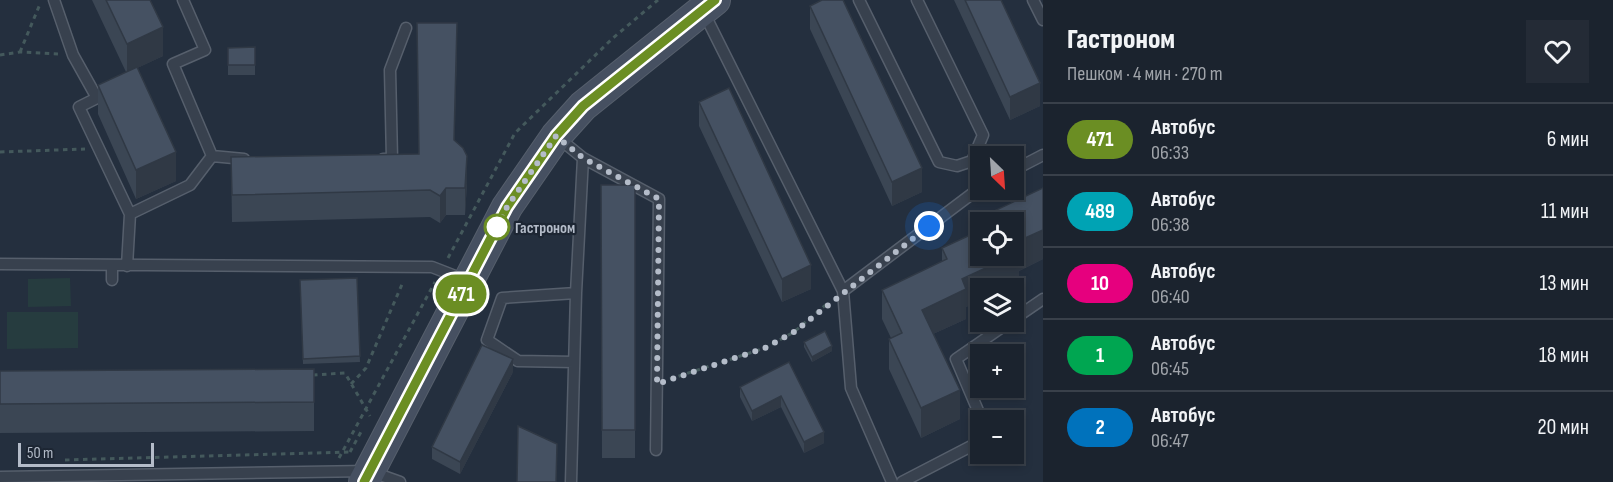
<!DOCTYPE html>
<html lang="ru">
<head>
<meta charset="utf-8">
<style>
  body { margin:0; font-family:"Sofia Sans Condensed",sans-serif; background:#242b36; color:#f1f3f6; height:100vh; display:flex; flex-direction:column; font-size:22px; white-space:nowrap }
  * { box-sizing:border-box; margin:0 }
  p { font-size:20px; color:#a0a4aa }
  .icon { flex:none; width:33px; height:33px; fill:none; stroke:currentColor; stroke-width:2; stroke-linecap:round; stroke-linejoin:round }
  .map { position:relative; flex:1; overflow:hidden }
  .side { display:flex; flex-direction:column; background:#1b232e; width:570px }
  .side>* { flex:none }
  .badge { padding:0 12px; border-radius:20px; font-size:21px; line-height:39px }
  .needle { width:39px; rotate:155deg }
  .buttons { position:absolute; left:970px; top:146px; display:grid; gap:12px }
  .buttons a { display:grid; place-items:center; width:54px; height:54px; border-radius:0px; background:#1b232e; box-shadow:0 3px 9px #0003,0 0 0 2px #39404a; font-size:30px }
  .scale { position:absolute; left:18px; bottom:15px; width:136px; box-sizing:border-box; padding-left:6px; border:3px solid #b4bcc9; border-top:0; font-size:16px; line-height:21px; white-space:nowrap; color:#b4bcc9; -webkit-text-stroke:4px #1d2633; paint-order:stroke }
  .you { position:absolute; width:30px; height:30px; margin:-15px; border:4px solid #fff; border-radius:50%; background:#1a73e8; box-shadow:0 0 0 9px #1a73e833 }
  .map>.badge { position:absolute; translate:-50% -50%; box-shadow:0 0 0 3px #fff }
  .round { display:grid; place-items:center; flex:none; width:63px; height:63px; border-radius:0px; background:#242b36 }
  .head { display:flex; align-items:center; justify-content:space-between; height:102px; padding:0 24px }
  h1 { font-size:28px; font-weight:800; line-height:45px }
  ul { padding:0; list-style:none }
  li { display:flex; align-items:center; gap:18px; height:72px; padding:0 24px; border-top:2px solid #39404a }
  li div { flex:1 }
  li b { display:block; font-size:22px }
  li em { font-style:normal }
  li .badge { min-width:66px; font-weight:700; text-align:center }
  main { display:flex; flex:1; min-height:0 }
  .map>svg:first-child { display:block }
  .green { fill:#263c3f }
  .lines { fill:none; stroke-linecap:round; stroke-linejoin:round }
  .service-casing { stroke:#565f6c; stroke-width:13 }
  .secondary-casing { stroke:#565f6c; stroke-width:32 }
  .path { stroke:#44595c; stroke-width:3; stroke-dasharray:4.5 4.5; stroke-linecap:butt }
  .service { stroke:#38414e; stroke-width:10 }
  .secondary { stroke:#465061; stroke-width:30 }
  .wall { fill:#3b4654 }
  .shaded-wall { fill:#303945 }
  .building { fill:#455162; stroke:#303945; stroke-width:1.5 }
  .line-casing { stroke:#fff; stroke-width:14 }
  .line { stroke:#6b8e23; stroke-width:9 }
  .walk { stroke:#b4bcc9; stroke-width:6; stroke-dasharray:0 10.8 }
  .stop-dot { fill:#fff; stroke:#6b8e23; stroke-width:3 }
  .labels { text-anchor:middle; stroke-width:4.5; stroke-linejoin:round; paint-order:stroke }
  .stop-label { font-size:16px; font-weight:bold; fill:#b4bcc9; stroke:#1d2633; text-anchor:start }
</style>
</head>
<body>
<main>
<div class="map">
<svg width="1043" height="482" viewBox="0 0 1043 482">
  <rect width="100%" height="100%" fill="#242f3e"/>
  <path class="green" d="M70,278L71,306L28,307V279Z
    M7,312H78V348L7,349Z"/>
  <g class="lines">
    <defs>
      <path id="service" d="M54,0L73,55L97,98L79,107L130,214L127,266
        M183,0L205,50L173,64L212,156
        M859,0L939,162L957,166L972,161L983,135L917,0
        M1033,0L1043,20
        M704,13L843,291
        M556,136L583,158L659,199L656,450
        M212,156L244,159
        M383,159H392L390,70L406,28
        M1014,170L1043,155
        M130,214L190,185L212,156
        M0,264L432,267L468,281
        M112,280V265
        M576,293L583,158
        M1014,319L1043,299
        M982,420L956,359L1011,321
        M0,477L369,471L400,482
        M571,482L576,293L502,298L487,340L518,361L574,362
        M892,482L851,388L843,291L981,187
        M902,482L981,441"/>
      <path id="secondary" d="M364,482L507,207L556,136L583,106L715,0"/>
    </defs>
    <use href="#service" class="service-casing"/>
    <use href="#secondary" class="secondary-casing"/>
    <path class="path" d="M20,52L40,4
      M0,55L20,52L58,54
      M0,152L85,149
      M448,258L515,133L613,38L658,0
      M313,375L345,373L370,416
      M670,379L765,348L794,332L829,302
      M351,384L366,368L403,282
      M350,452L362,430
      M339,458L435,282
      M65,460L352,452"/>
    <use href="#service" class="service"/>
    <use href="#secondary" class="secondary"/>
  </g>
  <path class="wall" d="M92,0H150L163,56L137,68L176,181L136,199L98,114V85L126,72Z
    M954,0H1001L1040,106L1010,120Z
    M810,6L922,192L892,206L810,29Z
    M255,47V75H228V48Z
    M457,50L454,141L467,183L465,215H446L440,223L430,217L232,222L231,157L418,154Z
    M699,102L811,289L782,302L699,126Z
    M601,185H635V458H602Z
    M1043,188V259L1019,271V282L981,288V300L966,307V319L933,334L960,419L921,438L889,369V339L891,338L882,319V290L942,261V248L1014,222H994V211Z
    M357,278L360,362L303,364L300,280Z
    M804,342L832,351L812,362L804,347Z
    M789,362L824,443L804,453L781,407L752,421L740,397V387Z
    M314,369V431L0,433V371Z
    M513,372L460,474L432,459V447Z"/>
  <path class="shaded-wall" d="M457,23V50L454,168V140Z
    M163,27V56L127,73V44Z
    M1040,83V106L1010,120V97Z
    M176,152V181L136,199V170Z
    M467,156V183L465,215V188Z
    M922,168V192L892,206V182Z
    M446,188V215L440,223V196Z
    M1043,230V259L1019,271V282L1007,288H981V300L966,307V319L922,339V310L962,279L1014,243Z
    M811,265V289L782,302V279Z
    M832,346V351L812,362V357Z
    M513,359V372L460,474V462Z
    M960,390V419L921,438V408Z
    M781,396V407L752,421V411Z
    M824,432V443L804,453V442Z"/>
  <path class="building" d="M106,0H150L163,27L127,44Z
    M822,0H843L922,168L892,182L810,6Z
    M965,0H1001L1040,83L1010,97Z
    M417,23H457L454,140L463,148L467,156L465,188H446L440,196L430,190L232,195L231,157L419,154Z
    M255,47V65H228V48Z
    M137,67L176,152L136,170L98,85Z
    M729,88L811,265L782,279L699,102Z
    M601,185H635V430H602Z
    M1043,188V230L1014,243L1019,253L1014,255V222H999L994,211Z
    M981,230V255H1014L962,279L966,289L922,310L960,390L921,408L889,339L902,333L882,290L947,259L942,248Z
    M357,278L360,356L303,359L300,280Z
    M825,331L832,346L812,357L804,342Z
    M482,345L513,359L460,462L432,447Z
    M789,362L824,432L804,442L781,396L752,411L740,387Z
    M314,369V402L0,404V371Z
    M518,426L557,444L556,482H517Z"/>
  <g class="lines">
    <defs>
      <path id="line" d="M364,482L507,207L556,136L583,106L715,0"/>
    </defs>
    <use href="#line" class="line-casing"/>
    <use href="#line" class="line"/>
    <path class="walk" d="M497,227L507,207L556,136L583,158L659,199L657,384L765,348L794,332L929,226"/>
  </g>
  <circle class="stop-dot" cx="497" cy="227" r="12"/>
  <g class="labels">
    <g class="stop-label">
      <text x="515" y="233">Гастроном</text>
    </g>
  </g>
</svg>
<div class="buttons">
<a><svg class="needle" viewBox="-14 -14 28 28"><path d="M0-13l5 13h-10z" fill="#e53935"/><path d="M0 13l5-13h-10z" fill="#a0a4aa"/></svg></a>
<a><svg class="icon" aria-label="locate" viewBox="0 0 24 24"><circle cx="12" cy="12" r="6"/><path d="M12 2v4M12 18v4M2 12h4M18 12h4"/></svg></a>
<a><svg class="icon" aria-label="layers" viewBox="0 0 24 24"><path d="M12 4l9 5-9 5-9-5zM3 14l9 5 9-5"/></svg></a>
<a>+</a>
<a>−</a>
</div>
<div class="scale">50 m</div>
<div class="you" style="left:929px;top:226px"></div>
<b class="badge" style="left:461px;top:294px;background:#6b8e23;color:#fff">471</b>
</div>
<section class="side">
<div class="head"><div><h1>Гастроном</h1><p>Пешком · 4 мин · 270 m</p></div><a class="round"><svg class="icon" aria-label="heart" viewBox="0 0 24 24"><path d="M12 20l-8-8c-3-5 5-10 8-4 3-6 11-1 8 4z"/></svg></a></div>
<ul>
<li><span class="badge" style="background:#6b8e23;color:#fff">471</span><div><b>Автобус</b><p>06:33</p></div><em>6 мин</em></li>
<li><span class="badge" style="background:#00a3b4;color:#fff">489</span><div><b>Автобус</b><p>06:38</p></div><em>11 мин</em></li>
<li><span class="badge" style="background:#e6007e;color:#fff">10</span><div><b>Автобус</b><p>06:40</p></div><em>13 мин</em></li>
<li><span class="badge" style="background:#00a651;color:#fff">1</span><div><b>Автобус</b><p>06:45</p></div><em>18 мин</em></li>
<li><span class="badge" style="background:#0072bc;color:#fff">2</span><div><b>Автобус</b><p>06:47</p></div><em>20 мин</em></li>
</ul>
</section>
</main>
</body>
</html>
